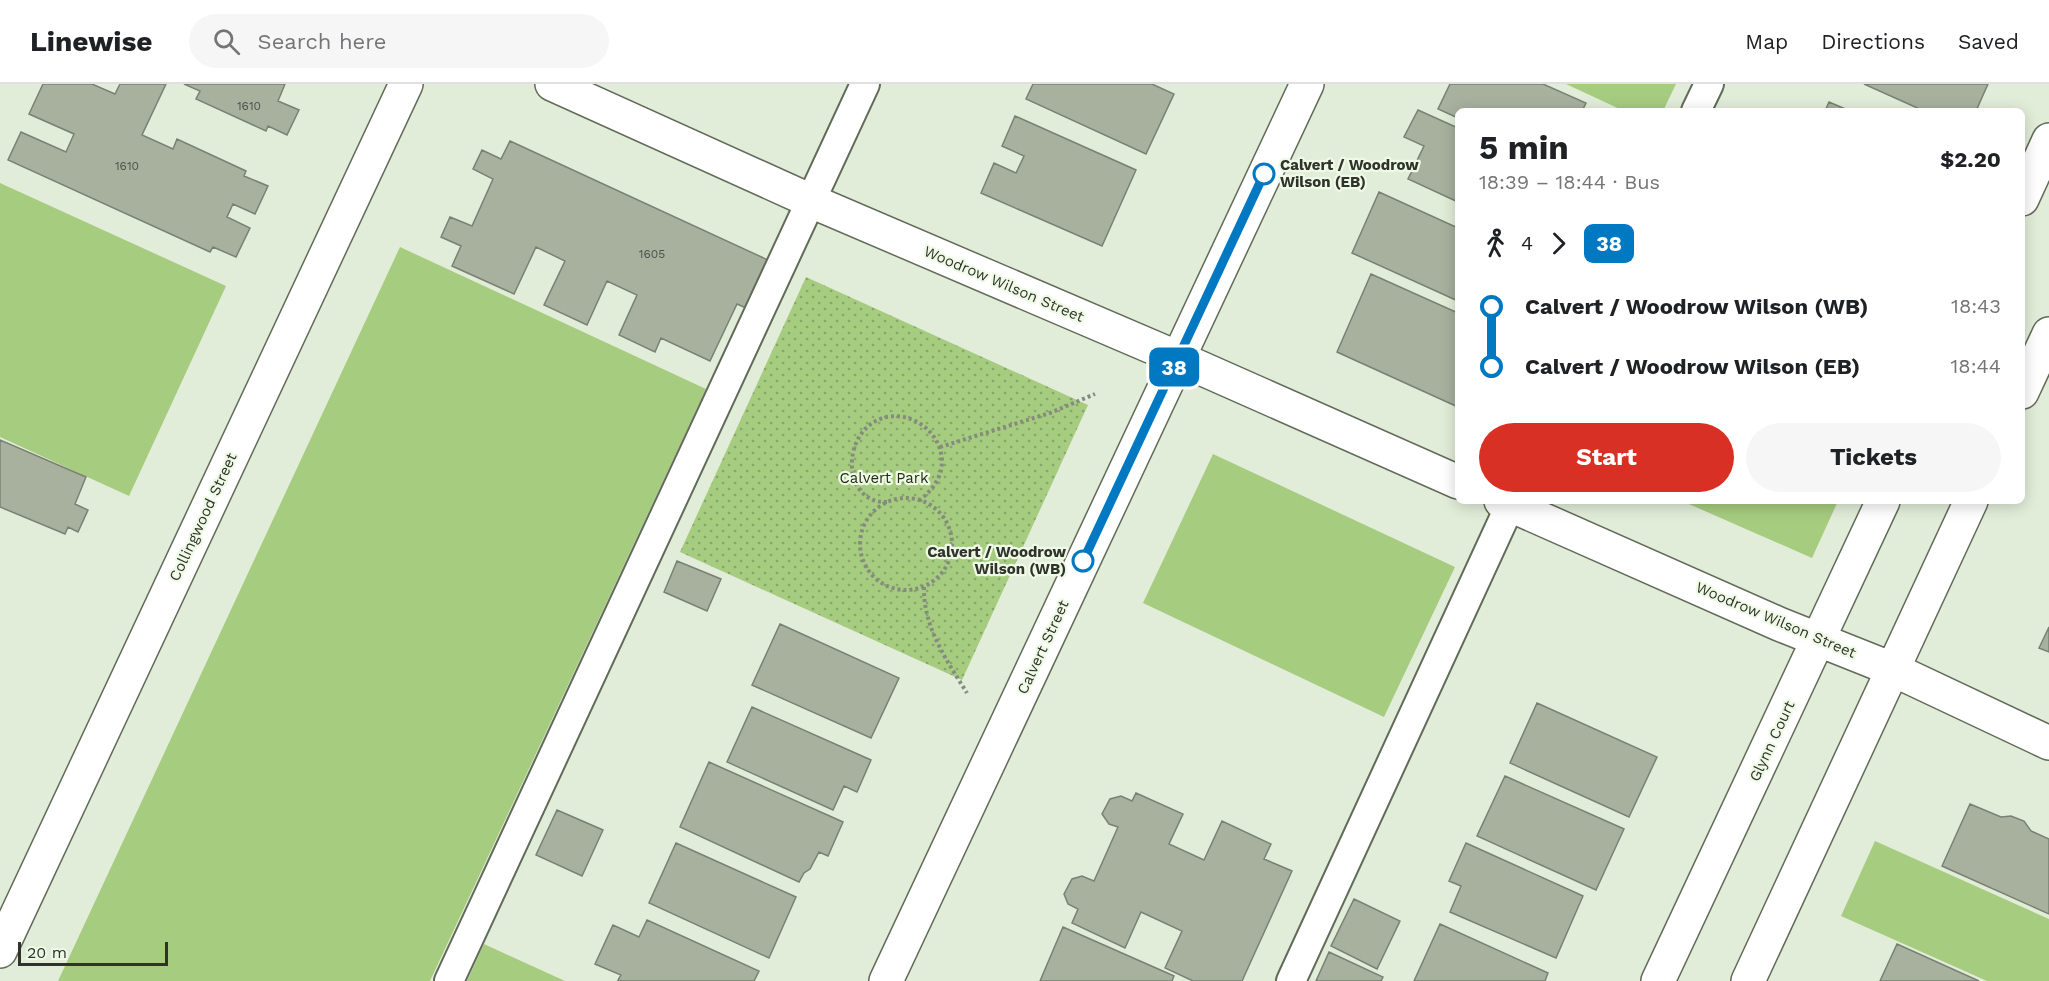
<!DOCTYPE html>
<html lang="en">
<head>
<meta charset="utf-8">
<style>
  body { margin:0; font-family:"Work Sans",sans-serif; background:#f6f6f6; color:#202124; height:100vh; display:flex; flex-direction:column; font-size:22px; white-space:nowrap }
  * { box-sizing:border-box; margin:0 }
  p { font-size:20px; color:#757577 }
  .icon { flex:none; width:33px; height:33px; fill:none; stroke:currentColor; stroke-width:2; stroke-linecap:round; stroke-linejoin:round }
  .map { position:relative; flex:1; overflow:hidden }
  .sheet { position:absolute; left:1455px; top:24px; width:570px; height:396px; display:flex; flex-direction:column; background:#fff; border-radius:9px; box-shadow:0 3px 15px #0003 }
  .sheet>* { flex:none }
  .badge { padding:0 12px; border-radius:9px; font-size:21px; line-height:39px }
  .scale { position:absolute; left:18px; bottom:15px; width:150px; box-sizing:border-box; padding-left:6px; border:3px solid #2f332b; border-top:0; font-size:16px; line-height:21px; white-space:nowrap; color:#2f332b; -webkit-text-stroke:4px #effae6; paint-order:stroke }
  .map>.badge { position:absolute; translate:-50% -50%; box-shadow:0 0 0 3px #fff }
  .legs { display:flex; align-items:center; gap:9px; height:66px; padding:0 24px; font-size:20px }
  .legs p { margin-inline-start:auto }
  .overview { display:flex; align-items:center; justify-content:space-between; height:102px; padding:0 24px }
  h1 { font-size:33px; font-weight:700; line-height:45px }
  .button { display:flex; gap:12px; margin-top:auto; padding:12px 24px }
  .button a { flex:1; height:69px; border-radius:36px; background:#d93025; color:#fff; font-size:24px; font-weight:700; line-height:69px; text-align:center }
  .button a+a { background:#f6f6f6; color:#202124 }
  ul { padding:0 24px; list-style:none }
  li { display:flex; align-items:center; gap:21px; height:60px; font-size:22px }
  li i { display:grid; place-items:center; width:9px; height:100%; margin:0 8px; background:currentColor }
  li i::after { content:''; width:15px; height:15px; margin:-8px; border:4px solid; border-radius:50%; background:#fff }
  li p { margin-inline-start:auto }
  li:first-child i { background:linear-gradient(#0000 50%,currentColor 0) }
  li:last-child i { background:linear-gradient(currentColor 50%,#0000 0) }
  header { display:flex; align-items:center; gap:36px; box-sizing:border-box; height:84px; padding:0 30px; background:#fff; border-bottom:2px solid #e0e0e0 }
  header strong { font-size:28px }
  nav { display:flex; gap:33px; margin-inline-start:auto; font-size:21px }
  .search { width:420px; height:54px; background:#f6f6f6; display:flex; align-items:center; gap:15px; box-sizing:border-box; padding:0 21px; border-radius:33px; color:#757577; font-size:22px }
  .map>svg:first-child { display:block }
  .grass { fill:#a6cc80 }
  .park { fill:url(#park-dots) }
  .building { fill:#a7b19e; stroke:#798271; stroke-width:1.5 }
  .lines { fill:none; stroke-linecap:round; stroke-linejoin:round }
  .lane-casing { stroke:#626b5a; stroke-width:32 }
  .street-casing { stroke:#626b5a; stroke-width:36 }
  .secondary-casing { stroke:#626b5a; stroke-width:36 }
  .path { stroke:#858c7e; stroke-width:4; stroke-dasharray:3 3; stroke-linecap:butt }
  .lane { stroke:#fff; stroke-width:28 }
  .street { stroke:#fff; stroke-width:33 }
  .secondary { stroke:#fff; stroke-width:33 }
  .line-1-casing { stroke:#fff; stroke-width:14 }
  .line-1 { stroke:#0079c2; stroke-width:9 }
  .stop-1-dot { fill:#fff; stroke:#0079c2; stroke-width:3 }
  .labels { text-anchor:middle; stroke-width:4.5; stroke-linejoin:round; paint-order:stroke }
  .number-label { font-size:12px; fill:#4d5248 }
  .stop-label { font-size:15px; font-weight:bold; fill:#2f332b; stroke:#effae6; text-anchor:start }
  .street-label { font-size:15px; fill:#2f332b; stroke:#effae6 }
  .park-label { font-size:15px; fill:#202f0f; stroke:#effae6 }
</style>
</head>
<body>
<header>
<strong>Linewise</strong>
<div class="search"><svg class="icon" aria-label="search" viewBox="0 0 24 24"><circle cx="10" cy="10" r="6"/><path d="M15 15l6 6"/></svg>Search here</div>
<nav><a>Map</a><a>Directions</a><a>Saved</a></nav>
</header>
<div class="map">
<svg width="2049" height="897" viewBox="0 0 2049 897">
  <defs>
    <pattern id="park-dots" width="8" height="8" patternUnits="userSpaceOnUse" patternTransform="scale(1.5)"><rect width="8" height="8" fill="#a6cc80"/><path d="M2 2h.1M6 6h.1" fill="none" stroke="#88a669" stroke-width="1.8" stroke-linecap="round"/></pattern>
  </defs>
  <rect width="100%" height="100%" fill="#e2edd9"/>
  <path class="grass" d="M1566,0H1676L1663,27H1624Z
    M0,99L226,202L129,412L0,353Z
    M400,163L706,305L430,897H58Z
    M1213,370L1455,483L1384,633L1143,519Z
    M1682,417H1838L1812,474Z
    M1875,757L2049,835V897H1987L1841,832Z
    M484,860L565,897H467Z"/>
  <path class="park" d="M806,193L1088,321L962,596L680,468Z"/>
  <path class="building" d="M43,0H92L115,10L120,0H166L142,51L173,65L177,55L246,87L244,92L268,102L255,130L233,120L227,133L250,144L236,173L213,163L210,168L8,76L21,48L66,68L74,50L29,30Z
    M184,0H285L278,17L299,26L287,51L268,42L266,47L196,15L200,7Z
    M1033,0H1152L1174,10L1146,70L1026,15Z
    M1450,0H1543L1586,19L1582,27H1458V34L1438,25Z
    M1864,0H1988L1976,27H1924Z
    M1829,18L1850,27H1825Z
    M1418,26L1458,44V118L1408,95L1424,62L1404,53Z
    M1015,32L1136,86L1102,162L981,109L994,79L1016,89L1024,72L1002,62Z
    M510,57L768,176L746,224L737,220L710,277L661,254L655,268L619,251L637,211L607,197L587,241L544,221L565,177L536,163L514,210L452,182L461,162L441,153L450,133L472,142L493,95L473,85L482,66L501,75Z
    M1379,108L1458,144V217L1352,169Z
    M1371,190L1458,229V323L1337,268Z
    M0,356L86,393L75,420L88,426L78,448L68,443L65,450L0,423Z
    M677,477L721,495L707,527L664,508Z
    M780,540L899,594L871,654L752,601Z
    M2049,543V568L2039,564Z
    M1537,619L1657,673L1629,733L1510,679Z
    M752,623L871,676L857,708L844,702L833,726L727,678Z
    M709,678L843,738L828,772L819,768L810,785L804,789L799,798L680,743Z
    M1505,692L1624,745L1596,806L1477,752Z
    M1136,709L1183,730L1169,760L1204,776L1222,737L1271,760L1264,775L1292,787L1242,897H1193L1165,884L1182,847L1141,828L1125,864L1072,839L1078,825L1068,820L1064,810L1072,795L1082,792L1094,797L1118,743L1109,740L1102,730L1110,715L1121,712L1132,717Z
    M1970,720L2001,733L2011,732L2024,737L2031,747L2049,755V830L1942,782Z
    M557,726L603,746L582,792L536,771Z
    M676,759L796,813L769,874L649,819Z
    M1466,759L1583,812L1556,874L1450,828L1461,802L1449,797Z
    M1354,815L1400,837L1377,885L1331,862Z
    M647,836L759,887L754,897H621L618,896L621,891L595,880L613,841L639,853Z
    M1440,840L1548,889L1545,897H1414Z
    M1063,843L1174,892L1172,897H1040Z
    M1897,860L1979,897H1880Z
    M1329,868L1383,893L1381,897H1316Z"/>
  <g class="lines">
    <defs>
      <path id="lane" d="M1696,27L1709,0
        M449,897L865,0
        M1291,897L1512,417"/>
      <path id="street" d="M552,0L811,117L1178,274L1458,398
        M2022,115L2049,56
        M2022,308L2049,250
        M1501,417L1779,540L1892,585L2049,659
        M0,867L406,0
        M1658,897L1883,417
        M1748,897L1971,417"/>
      <path id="secondary" d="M886,897L1307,0"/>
    </defs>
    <use href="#lane" class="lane-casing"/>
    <use href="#street" class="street-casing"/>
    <use href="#secondary" class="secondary-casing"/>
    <path class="path" d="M940,363L1050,329L1095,310
      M860 460a46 46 0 1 1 92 0a46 46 0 1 1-92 0Z
      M887,418C843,420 840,351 880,335C909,324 941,347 942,377C942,394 932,406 920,416
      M924,503C923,543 947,577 967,609"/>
    <use href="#lane" class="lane"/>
    <use href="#street" class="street"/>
    <use href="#secondary" class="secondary"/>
  </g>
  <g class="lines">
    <defs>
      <path id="line-1" d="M1083,477L1264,90"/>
    </defs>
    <use href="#line-1" class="line-1-casing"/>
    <use href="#line-1" class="line-1"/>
  </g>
  <g class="stop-1-dot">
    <circle cx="1264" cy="90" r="10"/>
    <circle cx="1083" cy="477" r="10"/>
  </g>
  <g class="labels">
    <g class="number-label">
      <text x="249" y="26">1610</text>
      <text x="127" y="86">1610</text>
      <text x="652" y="174">1605</text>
    </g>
    <g class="stop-label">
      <text x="1280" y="86">Calvert / Woodrow<tspan x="1280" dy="17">Wilson (EB)</tspan></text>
      <text x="1066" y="473" text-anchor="end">Calvert / Woodrow<tspan x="1066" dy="17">Wilson (WB)</tspan></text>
    </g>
    <g class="street-label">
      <text transform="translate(1004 200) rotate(23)" y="5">Woodrow Wilson Street</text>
      <text transform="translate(203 433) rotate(-65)" y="5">Collingwood Street</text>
      <text transform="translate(1776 536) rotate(23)" y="5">Woodrow Wilson Street</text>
      <text transform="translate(1043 563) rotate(-65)" y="5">Calvert Street</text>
      <text transform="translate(1772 657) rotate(-65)" y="5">Glynn Court</text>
    </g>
    <g class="park-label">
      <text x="884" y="399">Calvert Park</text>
    </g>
  </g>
</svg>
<div class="scale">20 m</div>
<b class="badge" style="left:1174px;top:283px;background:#0079c2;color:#fff">38</b>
<section class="sheet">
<div class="overview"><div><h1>5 min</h1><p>18:39 – 18:44 · Bus</p></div><b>$2.20</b></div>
<div class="legs"><svg class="icon" aria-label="walk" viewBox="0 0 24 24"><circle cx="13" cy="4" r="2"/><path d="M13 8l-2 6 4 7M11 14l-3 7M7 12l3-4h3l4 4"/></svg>4<svg class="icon" aria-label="forward" viewBox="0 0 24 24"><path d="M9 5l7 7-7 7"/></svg><b class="badge" style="background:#0079c2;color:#fff">38</b></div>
<ul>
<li><i style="color:#0079c2"></i><b>Calvert / Woodrow Wilson (WB)</b><p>18:43</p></li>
<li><i style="color:#0079c2"></i><b>Calvert / Woodrow Wilson (EB)</b><p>18:44</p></li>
</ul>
<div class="button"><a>Start</a><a>Tickets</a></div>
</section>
</div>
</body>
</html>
